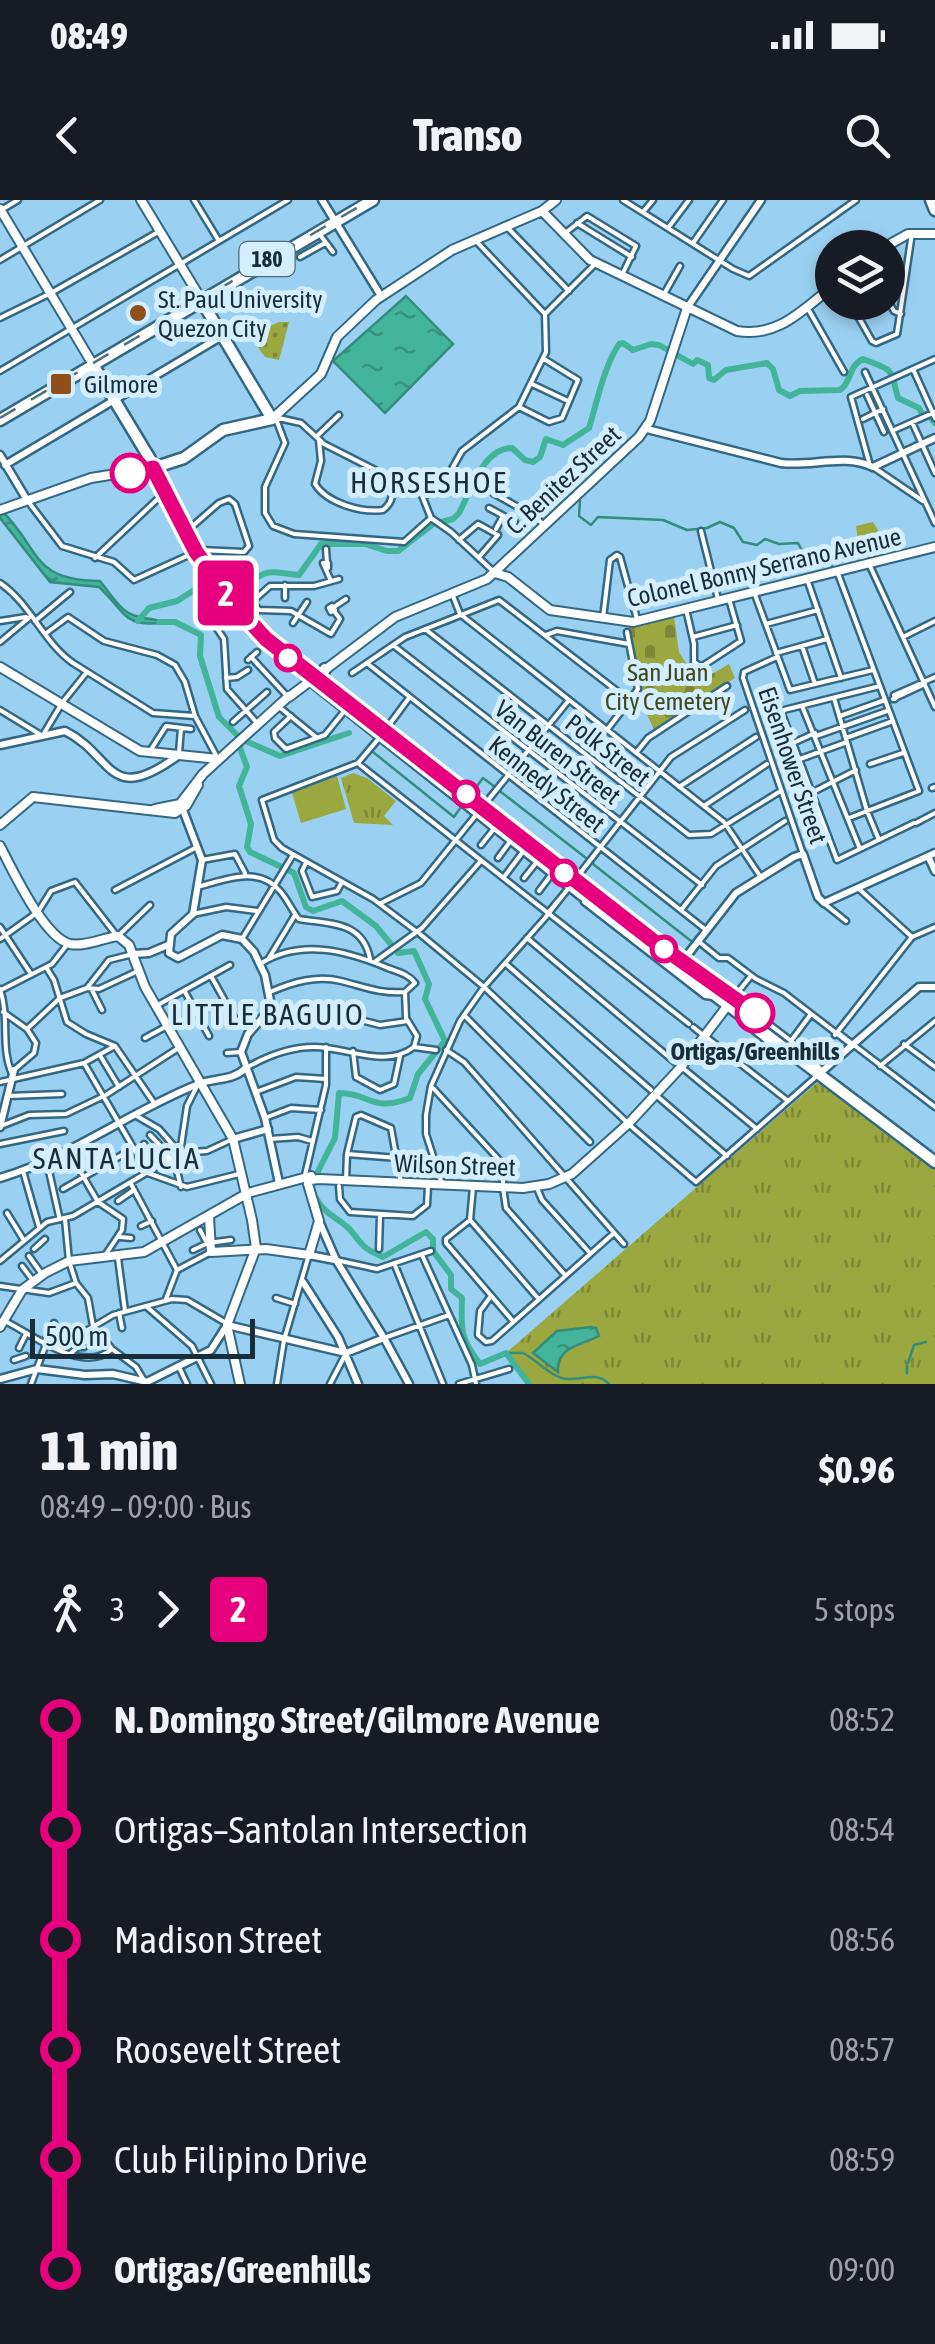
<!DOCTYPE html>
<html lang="en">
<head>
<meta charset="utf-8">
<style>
  body { margin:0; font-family:"Asap Condensed",sans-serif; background:#20242c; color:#f1f3f6; height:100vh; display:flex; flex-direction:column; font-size:38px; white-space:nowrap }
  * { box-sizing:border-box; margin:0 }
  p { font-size:32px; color:#9ea1a6 }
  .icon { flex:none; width:55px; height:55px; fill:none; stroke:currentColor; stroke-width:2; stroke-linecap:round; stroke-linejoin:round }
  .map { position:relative; height:1184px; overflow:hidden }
  .drawer { display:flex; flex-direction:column; background:#171b24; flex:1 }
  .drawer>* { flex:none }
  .badge { padding:0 20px; border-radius:8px; font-size:35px; line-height:65px }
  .buttons { position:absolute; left:815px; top:30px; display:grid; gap:20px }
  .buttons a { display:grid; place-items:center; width:90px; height:90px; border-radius:50%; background:#171b24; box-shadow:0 5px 15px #0003; font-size:50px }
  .scale { position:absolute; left:30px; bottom:25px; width:225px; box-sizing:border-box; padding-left:10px; border:5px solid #172e3a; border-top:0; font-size:28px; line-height:35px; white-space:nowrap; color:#172e3a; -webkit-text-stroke:8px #d3eeff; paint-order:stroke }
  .map>.badge { position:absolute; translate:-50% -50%; box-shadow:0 0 0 5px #fff }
  .legs { display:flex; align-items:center; gap:15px; height:110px; padding:0 40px; font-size:32px }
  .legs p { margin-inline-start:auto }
  .overview { display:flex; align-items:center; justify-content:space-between; height:170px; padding:0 40px }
  h1 { font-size:55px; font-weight:800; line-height:75px }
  ul { padding:0 40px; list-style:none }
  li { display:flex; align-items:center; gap:35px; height:110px; font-size:38px }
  li i { display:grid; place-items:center; width:15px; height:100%; margin:0 12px; background:currentColor }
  li i::after { content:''; width:25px; height:25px; margin:-12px; border:8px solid; border-radius:50%; background:#171b24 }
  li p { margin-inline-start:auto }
  li:first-child i { background:linear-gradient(#0000 50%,currentColor 0) }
  li:last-child i { background:linear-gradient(currentColor 50%,#0000 0) }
  .status { display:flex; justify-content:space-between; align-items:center; height:70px; padding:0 50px; background:#171b24; direction:ltr }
  .status svg { height:28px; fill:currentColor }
  header { display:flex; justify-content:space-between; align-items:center; height:130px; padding:0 40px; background:#171b24; font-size:45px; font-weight:800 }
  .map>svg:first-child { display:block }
  .grass { fill:url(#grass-tufts) }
  .cemetery { fill:url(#cemetery-stones) }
  .park { fill:url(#park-dots) }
  .pitch { fill:#9ba73f }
  .water { fill:url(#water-ripples); stroke:#348c7d; stroke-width:2.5 }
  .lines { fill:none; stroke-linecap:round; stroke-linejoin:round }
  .stream { stroke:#348c7d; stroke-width:2.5 }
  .river { stroke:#41b49a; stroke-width:6 }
  .minor-casing { stroke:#336885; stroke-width:9 }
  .tertiary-casing { stroke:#336885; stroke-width:11 }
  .secondary-casing { stroke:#336885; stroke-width:12 }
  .primary-casing { stroke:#336885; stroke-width:15 }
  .minor { stroke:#fff; stroke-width:4 }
  .tertiary { stroke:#fff; stroke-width:6 }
  .secondary { stroke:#fff; stroke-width:8 }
  .primary { stroke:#fff; stroke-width:10 }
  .rail { stroke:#4b6f83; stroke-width:2.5; stroke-dasharray:18 18; stroke-linecap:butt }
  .line-1-casing { stroke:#fff; stroke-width:22 }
  .line-1 { stroke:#e6007e; stroke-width:15 }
  .poi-dot { fill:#904f1a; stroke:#d3eeff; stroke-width:4 }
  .stop-1-dot { fill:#fff; stroke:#e6007e; stroke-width:5 }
  .labels { text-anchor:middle; stroke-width:10; stroke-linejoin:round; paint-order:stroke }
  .shield { fill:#d3eeff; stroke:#4f6875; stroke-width:2.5 }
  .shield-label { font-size:22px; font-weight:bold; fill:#172e3a }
  .poi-label { font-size:25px; fill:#172e3a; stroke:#d3eeff; text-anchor:start }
  .street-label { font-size:25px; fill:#172e3a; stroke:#d3eeff }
  .park-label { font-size:25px; fill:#414719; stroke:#d3eeff }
  .stop-label { font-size:25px; font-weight:bold; fill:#172e3a; stroke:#d3eeff }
  .quarter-label { font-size:30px; letter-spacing:2.5px; fill:#172e3a; stroke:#d3eeff }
</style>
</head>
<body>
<div class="status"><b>08:49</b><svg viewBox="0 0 49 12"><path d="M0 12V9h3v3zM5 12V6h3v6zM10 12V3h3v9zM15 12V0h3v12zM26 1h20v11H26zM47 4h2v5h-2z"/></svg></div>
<header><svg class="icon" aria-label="back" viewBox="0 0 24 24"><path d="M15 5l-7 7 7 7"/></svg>Transo<svg class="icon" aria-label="search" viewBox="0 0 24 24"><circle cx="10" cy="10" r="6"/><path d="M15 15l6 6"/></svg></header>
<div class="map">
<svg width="935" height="1184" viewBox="0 0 935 1184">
  <defs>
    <pattern id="grass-tufts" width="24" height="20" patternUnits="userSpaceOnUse" patternTransform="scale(2.5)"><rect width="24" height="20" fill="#9ba73f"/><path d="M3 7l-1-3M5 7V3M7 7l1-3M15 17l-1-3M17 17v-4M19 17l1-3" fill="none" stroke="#7d8836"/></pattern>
    <pattern id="cemetery-stones" width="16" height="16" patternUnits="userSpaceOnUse" patternTransform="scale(2.5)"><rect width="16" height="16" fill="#9ba73f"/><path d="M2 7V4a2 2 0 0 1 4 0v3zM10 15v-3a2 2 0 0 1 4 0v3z" fill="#7d8836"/></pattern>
    <pattern id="park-dots" width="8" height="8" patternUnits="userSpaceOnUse" patternTransform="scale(2.5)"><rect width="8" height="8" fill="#9ba73f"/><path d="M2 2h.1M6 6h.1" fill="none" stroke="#7d8836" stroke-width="1.8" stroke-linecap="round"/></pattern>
    <pattern id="water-ripples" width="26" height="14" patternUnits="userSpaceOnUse" patternTransform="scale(2.5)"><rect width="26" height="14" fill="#41b49a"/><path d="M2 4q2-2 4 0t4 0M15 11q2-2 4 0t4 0" fill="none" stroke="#35937f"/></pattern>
  </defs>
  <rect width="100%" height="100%" fill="#9ad1f2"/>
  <path class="grass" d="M873,322L889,348L876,351L878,358L861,361L856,326Z
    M353,573L367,578L396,601L384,616L393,625L354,623L341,578Z
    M820,880L935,967V1184H529L506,1153Z"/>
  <path class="cemetery" d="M674,416L679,452L698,482L729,464L735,478L654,529L648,517L629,426Z"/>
  <path class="park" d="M279,122H289L279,160L265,157L257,146L266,128Z"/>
  <path class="pitch" d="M337,576L346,609L301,623L292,593Z"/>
  <path class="water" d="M406,96L453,144L385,213L333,161Z
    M0,309C42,349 29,380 100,381C129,418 122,414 167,422C123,429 127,413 99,387L50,382L0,318Z
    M591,1127L596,1128L599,1136C581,1145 556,1147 558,1172L533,1153L557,1131Z"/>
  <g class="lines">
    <path class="stream" d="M580,301L579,316L591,325L598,317L663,320L687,330L707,328L720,322L734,328L743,342L757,345L765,339L779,344L798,343L805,356L817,357L832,366
      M368,548L454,617L463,604
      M501,592L586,658
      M471,594L483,578L495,587
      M593,664L691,741
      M506,1153H521
      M523,1153C537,1160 553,1179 568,1179C584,1180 596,1171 609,1184
      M908,1163L914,1145L926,1142
      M907,1166V1173"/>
    <path class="river" d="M928,215L935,223
      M138,421L149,408L177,401L202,385L223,381L248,385C269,366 273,373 299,375L321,344H365L387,351H398L433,324L453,319L459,313C471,291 483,248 512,248L525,260L533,262L540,257L546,239L563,245L589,228C598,199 603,169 619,144L623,143L633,150L651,144L659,145L693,164L697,160L708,165L709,178L714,180L726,170L767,163L773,169L779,190L790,196L800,191L840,190C852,182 848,166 863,159C896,171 890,169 898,198L919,208L922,214
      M159,422H175L201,435L200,456L219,517L241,539L240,548L247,567L239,586L251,624L247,647L250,652L294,673L306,707L313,711L342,701L376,726L398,753L414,751L429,784L425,799L445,841L418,874L410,898C371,913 371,893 339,893L335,938L313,981
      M241,539L280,556L349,533
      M316,998C324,1015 342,1019 352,1032C364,1047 363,1048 383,1057L426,1032L433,1039V1051L451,1075V1089L462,1098C461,1130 460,1138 480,1164L506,1153L529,1184"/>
    <defs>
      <path id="minor" d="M194,0L219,41
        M623,0L733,69L749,76L856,0
        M1,10L18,0
        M643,12L653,0
        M577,23L632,57
        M506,26L569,91
        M668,28L689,0
        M564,34L587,16L636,46L622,75
        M321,36L333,52
        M476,41L545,114
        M693,43L723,0
        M300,57L325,43
        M0,60L100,0
        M663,96L680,66
        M888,101L894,111L901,114
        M850,102L872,141L876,143L897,134L912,33
        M807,107L844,172
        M545,114L595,64
        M0,118L51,93L160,31
        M913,169L935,218
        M0,171L288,0
        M865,172L935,323
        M532,184L568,201
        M867,195L884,232
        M519,207L549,222L562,218L578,180L544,159
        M274,217L301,223L324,244L387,276L419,288L431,318L451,332L494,372
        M276,219L285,243L265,287V313L273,326L294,334L404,342L431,318
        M863,219L883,209
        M912,222L935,273
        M894,230L935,212
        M317,236L339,215
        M319,240L321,261L315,284C327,303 361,313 383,310C395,301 394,289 387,276
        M869,262L851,197L935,159
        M873,267L923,301
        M493,276L491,287L493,293L534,316L544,325
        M423,297L444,283L462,251L519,207L546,152L545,114
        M27,300L62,346L114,362L134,380L200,350L244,352L249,346L235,304L229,299L219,303L188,330
        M489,308L515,322
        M496,329L503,316
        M701,331L718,399
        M459,340L478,324L498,335L479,357
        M326,349L327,363
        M95,358L164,293
        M870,366L935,507
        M328,368V363H323L331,381
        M837,371L919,591L849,618
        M807,379L841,478
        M0,383C31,404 43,442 73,463L153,513L194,516
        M285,385V398
        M244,392L259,410L291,411L331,434L340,419L334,411
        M754,392L790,490L873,470
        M453,396L460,414L724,622L760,676
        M332,406L335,410L331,412L329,408Z
        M334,407L346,399
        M244,409L270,386H314L339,379
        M686,409L694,444V462L701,467L741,441L729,399
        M603,418L610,360L617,355L620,357L637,419
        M0,421L26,417
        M35,421L70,392
        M293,423L307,402
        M766,424L818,410
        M216,427L224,439L227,489L257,523
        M425,429L689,635L711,634L779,592
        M45,434L68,417L104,441L157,455L175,465L185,482L195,516L218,559
        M546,435L557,431L629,444
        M693,437L737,425
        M903,437L935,421
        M0,442L30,417
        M393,445L702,685
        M802,446L815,484
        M776,453L827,439
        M251,457L288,497
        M777,457L744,472L743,478L803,654
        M248,460L257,452
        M368,464L706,730
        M352,473L405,437L499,400L630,501
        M226,478L237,477L248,470
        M880,486L784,510L782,514L837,660L914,623
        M834,498L867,611L879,640
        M893,499L925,484
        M895,499L894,495L935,477
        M278,506L316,537
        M802,506L860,649
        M0,510L41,535
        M291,516L274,532L275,538L286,549L325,535L346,509
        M840,516L885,500
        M233,522L267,492
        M389,525L409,498
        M607,530L638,489L627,432
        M43,535L62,503L87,472
        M816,536L887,511
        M380,537L358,563L262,600L274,640L282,648L373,699L417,732
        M846,538L893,521
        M793,543L815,533
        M150,551L166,526L191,529
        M179,553L181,528
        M636,553L648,538L727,486
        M800,559L847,542
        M870,564L903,553
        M360,565L548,713
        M679,587L756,537
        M932,588L935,587
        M811,593L856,570
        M704,606L767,564
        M916,623L935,613
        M481,645L493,630
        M498,658L509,643
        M202,660L235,654L245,673
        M306,663L302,671L312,697L337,691L342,682
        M504,677L522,653
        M524,678L536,663
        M201,686C227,679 259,666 280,691C288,700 292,711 299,719C330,724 363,721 370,759
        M858,688L912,737
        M568,689L548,713L689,824
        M115,690L197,647
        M539,691L551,675
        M584,702L705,796L713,797
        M381,703L421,683L569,500
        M826,705L846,721
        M681,710L716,666L785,621
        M193,714L226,707L257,711
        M0,727L31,774
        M420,734L484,787L633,928L696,982L819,874
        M118,736L150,705
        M527,738L676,863
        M0,739L38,712L51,691L75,682L117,736
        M242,739L293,655
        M698,741L719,758H728L756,779L784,793L853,846
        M269,758L295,715
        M376,761L422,728L480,662
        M260,764C301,738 347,751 388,768C399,772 408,774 415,783L405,792L406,818L417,836L414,847
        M506,764L651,890
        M46,767L54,780L67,822L86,834L115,846L154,903
        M703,774L807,853L822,871
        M211,776L235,819
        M87,788L99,789L138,771
        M0,789C10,820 0,846 12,874
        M1,790L52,764L66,746
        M92,790L102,810
        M185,792L209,836
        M270,792C293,782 317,775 341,781C365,787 380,794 405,792
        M734,797L750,777
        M156,806L230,765
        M3,812L27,829L36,843L34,853L14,870
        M464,815L590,942
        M276,816L322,810L380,825L408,821
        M742,821L788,858L794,859
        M693,827L703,835
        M27,829L60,798L87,788L109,760L133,754
        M837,832L935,907
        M835,835L912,737L935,727
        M705,836L788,901
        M145,838L167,826
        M791,841L811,814
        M904,844L935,867
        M446,850L464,862L624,1044
        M353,851L356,877L380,890L394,884L400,856
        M227,853L241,852
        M101,857L119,887
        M84,863L148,973
        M880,866L935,821
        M246,868C267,856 289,847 314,847C347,847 385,869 414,847L436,850
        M684,869L757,929
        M0,882L84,863L115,846
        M433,888L501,962L503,982
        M256,892L296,877L326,879
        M8,896L62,894
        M657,896L727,956
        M135,915L159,929L180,953
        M265,918L291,908L321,910
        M1,926L29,915L66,914L106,895L180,847
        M150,935L168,954
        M270,939L298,937L312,941
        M0,944L64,931
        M144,944L155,963L169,957
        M69,952L98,1002L123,1019L122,1030L106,1054
        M180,953L187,906L197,886
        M347,954L398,958
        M47,962L59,1016
        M23,971L39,1027
        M177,971L181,987
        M148,973L187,987L239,974
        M305,975L326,885V847
        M346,980L347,954L356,917L361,915L391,928L401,983
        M131,984L177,1070
        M442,984L426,934V915L431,886L460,821L484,787L545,718L671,557L745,510
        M339,986L340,999L350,1012L413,1016L427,1005L428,986
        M473,987L470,1020L537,1097
        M503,988L506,1008L565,1075
        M537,988L542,1000L590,1053
        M63,989L134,948
        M118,1001L134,990
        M7,1013L23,1039
        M65,1019L69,1061L76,1083L88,1098L93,1126L112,1149L136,1167L145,1182
        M470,1020L446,1039V1043L512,1120
        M141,1026L152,1021
        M200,1030L207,1043
        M120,1037L131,1038
        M34,1049L45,1039
        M379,1049L380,1015
        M193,1050L208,1043L231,1040
        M422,1055L472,1165L476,1184
        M29,1056L41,1073
        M118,1058L125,1111
        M336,1060L377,1069L431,1051
        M0,1061L47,1022L73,1016L180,953L207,951L233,939
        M394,1063L443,1184
        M22,1066L34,1082
        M0,1086L49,1093L76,1083
        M491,1096L480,1111L478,1135L486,1142L492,1141L614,1033
        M276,1098L295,1104
        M166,1099L177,1070L211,1052
        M147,1107L192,1146L211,1184
        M119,1113L122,1128
        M5,1121C33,1135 83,1175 112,1149
        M85,1132L93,1143
        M384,1138L449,1115
        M45,1141L54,1123
        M59,1147L113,1115L172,1099L187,1100L226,1123
        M19,1148L26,1134
        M71,1153L78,1147H84
        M14,1160L26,1156
        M179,1167L187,1184
        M31,1184L45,1147
        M277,1184L284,1140L308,1058
        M330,1184L344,1157
        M459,1184L509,1169"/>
      <path id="tertiary" d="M322,0L381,96
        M687,108L761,0
        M647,229L781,263C812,267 844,253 873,267L935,238
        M0,255L27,300
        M5,265L222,136
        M0,545L65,531C114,555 107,608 179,555
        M183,610L202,660L193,714L171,734L169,753L178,758L222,735L242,739L254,752L265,775L273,816L259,822
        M928,656L935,671
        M133,754L149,753L168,745
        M678,767L736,693L794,657L803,654L818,697L824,703L935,653
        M270,809L248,834L241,852L265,918L279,983
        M819,874L919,787H935
        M0,927L14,870
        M233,939L268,929
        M0,978C71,957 129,912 196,885C214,877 231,882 246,868
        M319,1021L336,1060L384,1138L409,1184
        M309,1055L335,1060
        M303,1082L338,1137L358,1184
        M0,1179L37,1169L85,1175L113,1174L147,1182L211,1150L227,1125L346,1153L384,1138"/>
      <path id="secondary" d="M141,0L201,99
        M0,9L92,163
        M542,11L590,60L737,131C778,138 802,110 832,87
        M883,48L908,34H935
        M272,219L321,174L337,137L376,100L452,50L542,11L556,0
        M0,310L91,278L153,268
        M495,373L508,377L550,410L633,422L935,347
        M0,467L140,551L218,559
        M289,497L395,417L487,379L639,237L650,221L687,108
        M155,609L180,604L203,574L289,496
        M0,625L33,597L175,613L186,606L198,585
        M0,646C12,669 44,738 70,744C85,747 103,738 118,736L129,745L145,787L233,939L252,1020L256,1048L227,1125L240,1184
        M308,984L310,980L319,979L523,988L549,984L572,974L629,923L681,867L731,801
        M209,1016L211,1052L266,1049L309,1055L319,1021L308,984
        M0,1127L22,1090L45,1073L69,1061L144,1052L248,993L311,976"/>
      <path id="primary" d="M931,0L935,10
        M92,163L150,259L196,352L236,406L266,439L315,483L580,693L935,962
        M0,220L373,0
        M153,268L184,258L223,230L272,219L201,100
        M325,469L322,475L326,484
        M687,767L700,772"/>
    </defs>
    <use href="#minor" class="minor-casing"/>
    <use href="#tertiary" class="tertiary-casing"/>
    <use href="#secondary" class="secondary-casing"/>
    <use href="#primary" class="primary-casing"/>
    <use href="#minor" class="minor"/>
    <use href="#tertiary" class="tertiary"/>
    <use href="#secondary" class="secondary"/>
    <use href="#primary" class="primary"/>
    <path class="rail" d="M0,218L370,0"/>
  </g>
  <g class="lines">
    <defs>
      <path id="line-1" d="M130,273L153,268L196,352L236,406L266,439L652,740L755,813"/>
    </defs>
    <use href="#line-1" class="line-1-casing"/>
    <use href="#line-1" class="line-1"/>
  </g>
  <g class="poi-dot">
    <circle cx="138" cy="113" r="10"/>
    <rect x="49" y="172" width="24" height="24" rx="5"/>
  </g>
  <g class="stop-1-dot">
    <circle cx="130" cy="273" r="18"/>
    <circle cx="288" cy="458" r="12"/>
    <circle cx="466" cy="594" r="12"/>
    <circle cx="564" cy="673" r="12"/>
    <circle cx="664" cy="749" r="12"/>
    <circle cx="755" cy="813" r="18"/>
  </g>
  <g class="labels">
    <rect class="shield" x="239.5" y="42" width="55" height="34" rx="8"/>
    <g class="shield-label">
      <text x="267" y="67">180</text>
    </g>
    <g class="poi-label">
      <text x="158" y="108">St. Paul University<tspan x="158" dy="29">Quezon City</tspan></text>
      <text x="84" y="193">Gilmore</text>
    </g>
    <g class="street-label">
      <text transform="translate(563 280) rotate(-43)" y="9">C. Benitez Street</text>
      <text transform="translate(764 367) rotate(-13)" y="9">Colonel Bonny Serrano Avenue</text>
      <text transform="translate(608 550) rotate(38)" y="9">Polk Street</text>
      <text transform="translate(558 552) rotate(38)" y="9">Van Buren Street</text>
      <text transform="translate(793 565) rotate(71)" y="9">Eisenhower Street</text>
      <text transform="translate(547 584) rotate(38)" y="9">Kennedy Street</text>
      <text transform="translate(455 965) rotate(2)" y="9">Wilson Street</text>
    </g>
    <g class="park-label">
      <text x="668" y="481">San Juan<tspan x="668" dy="29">City Cemetery</tspan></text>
    </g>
    <g class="stop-label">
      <text x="755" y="860">Ortigas/Greenhills</text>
    </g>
    <g class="quarter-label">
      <text x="429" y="293">HORSESHOE</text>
      <text x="268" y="825">LITTLE BAGUIO</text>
      <text x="117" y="969">SANTA LUCIA</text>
    </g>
  </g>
</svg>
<div class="buttons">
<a><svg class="icon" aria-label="layers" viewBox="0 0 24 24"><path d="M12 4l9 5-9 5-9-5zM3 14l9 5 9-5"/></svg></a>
</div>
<div class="scale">500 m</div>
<b class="badge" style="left:226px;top:393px;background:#e6007e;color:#fff">2</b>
</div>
<section class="drawer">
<div class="overview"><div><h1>11 min</h1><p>08:49 – 09:00 · Bus</p></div><b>$0.96</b></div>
<div class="legs"><svg class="icon" aria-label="walk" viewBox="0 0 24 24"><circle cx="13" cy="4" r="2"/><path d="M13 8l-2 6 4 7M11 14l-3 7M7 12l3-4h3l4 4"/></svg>3<svg class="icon" aria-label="forward" viewBox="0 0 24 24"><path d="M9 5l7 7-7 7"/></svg><b class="badge" style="background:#e6007e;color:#fff">2</b><p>5 stops</p></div>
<ul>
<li><i style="color:#e6007e"></i><b>N. Domingo Street/Gilmore Avenue</b><p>08:52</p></li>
<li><i style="color:#e6007e"></i><span>Ortigas–Santolan Intersection</span><p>08:54</p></li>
<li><i style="color:#e6007e"></i><span>Madison Street</span><p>08:56</p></li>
<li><i style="color:#e6007e"></i><span>Roosevelt Street</span><p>08:57</p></li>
<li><i style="color:#e6007e"></i><span>Club Filipino Drive</span><p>08:59</p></li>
<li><i style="color:#e6007e"></i><b>Ortigas/Greenhills</b><p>09:00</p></li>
</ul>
</section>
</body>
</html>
